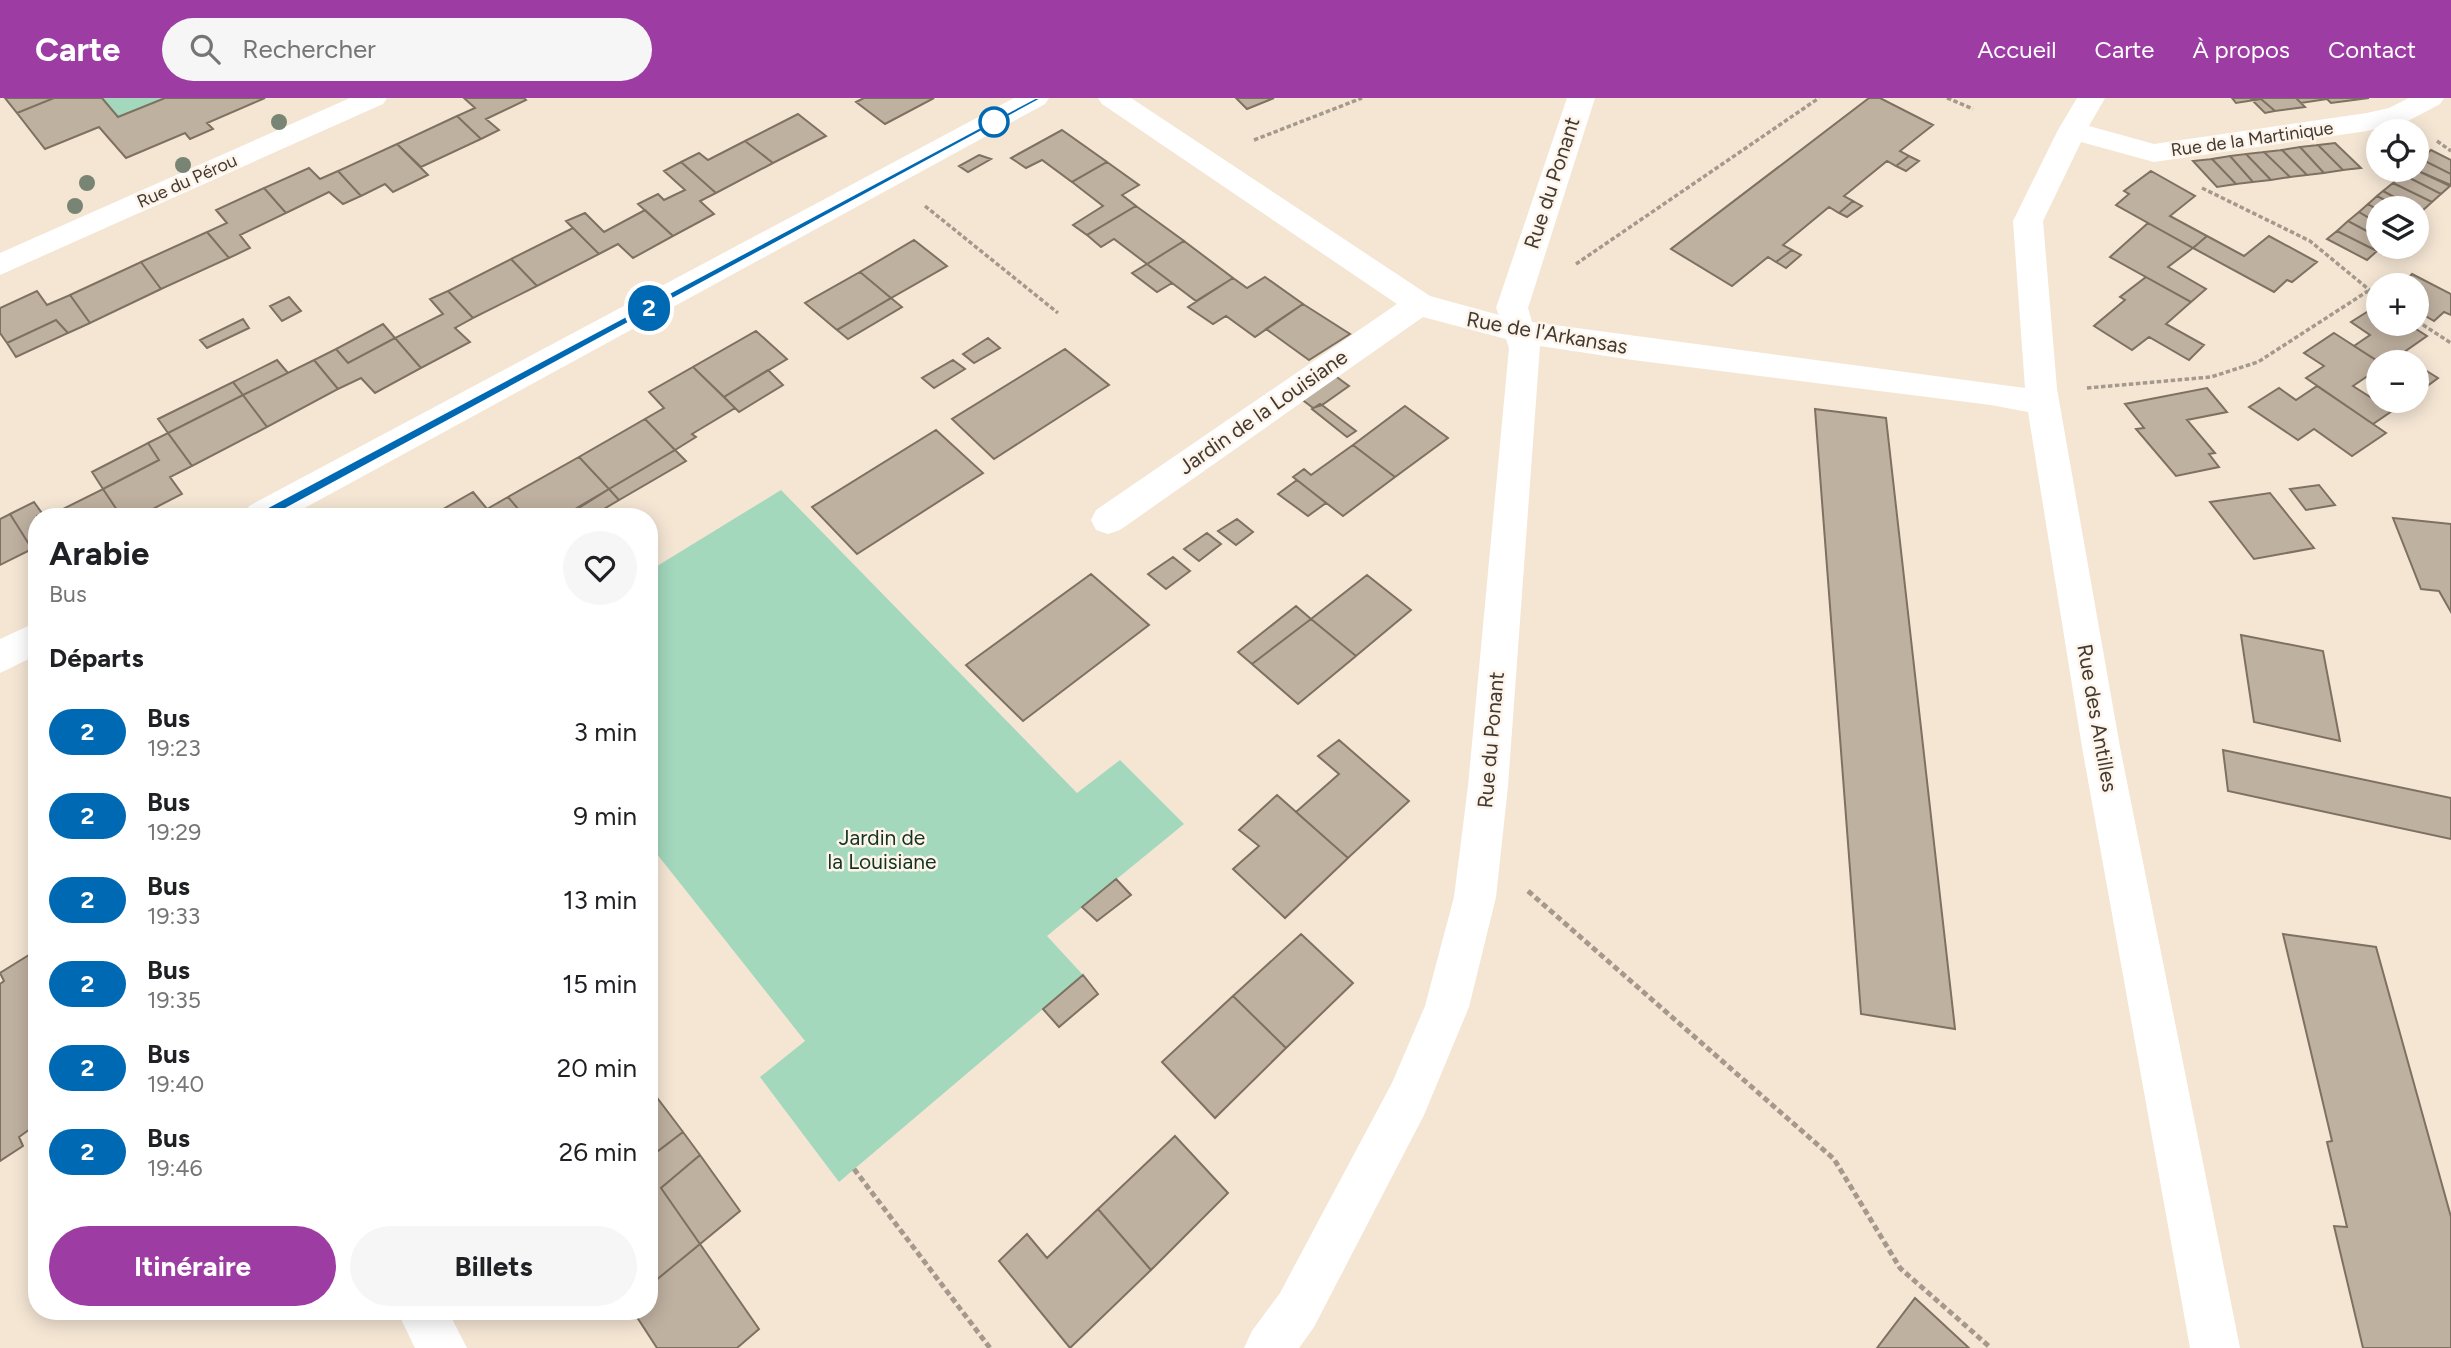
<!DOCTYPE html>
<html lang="fr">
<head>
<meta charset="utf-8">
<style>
  body { margin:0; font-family:Figtree,sans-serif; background:#f6f6f6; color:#202124; height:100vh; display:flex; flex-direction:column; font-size:26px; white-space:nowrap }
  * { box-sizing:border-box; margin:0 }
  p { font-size:23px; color:#757577 }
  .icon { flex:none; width:38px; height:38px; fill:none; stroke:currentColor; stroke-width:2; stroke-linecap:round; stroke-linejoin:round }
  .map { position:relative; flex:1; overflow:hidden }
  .side { position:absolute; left:28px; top:410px; width:630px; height:812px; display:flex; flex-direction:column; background:#fff; border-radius:28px; box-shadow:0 4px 18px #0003 }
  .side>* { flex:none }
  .badge { padding:0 14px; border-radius:23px; font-size:24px; line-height:46px }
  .buttons { position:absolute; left:2366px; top:21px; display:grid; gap:14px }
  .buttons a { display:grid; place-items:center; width:63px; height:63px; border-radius:50%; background:#fff; box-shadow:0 4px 18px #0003; font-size:35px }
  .map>.badge { position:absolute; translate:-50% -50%; box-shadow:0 0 0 4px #fff }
  h2 { padding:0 21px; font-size:26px; line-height:63px }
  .round { display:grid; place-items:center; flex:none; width:74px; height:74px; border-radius:37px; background:#f6f6f6 }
  .headline { display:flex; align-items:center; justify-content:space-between; height:119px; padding:0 21px }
  h1 { font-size:33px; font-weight:700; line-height:52px }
  .cta { display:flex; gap:14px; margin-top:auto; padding:14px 21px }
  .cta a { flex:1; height:80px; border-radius:42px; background:#9d3da4; color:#fff; font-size:28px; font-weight:700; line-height:80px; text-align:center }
  .cta a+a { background:#f6f6f6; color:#202124 }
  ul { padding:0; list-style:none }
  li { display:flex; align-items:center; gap:21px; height:84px; padding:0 21px }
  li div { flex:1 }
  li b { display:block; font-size:26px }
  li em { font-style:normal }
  li .badge { min-width:77px; font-weight:700; text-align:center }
  header { display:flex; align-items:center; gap:42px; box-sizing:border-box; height:98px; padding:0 35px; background:#9d3da4; color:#fff }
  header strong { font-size:33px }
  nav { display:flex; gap:38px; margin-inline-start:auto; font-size:24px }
  .search { width:490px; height:63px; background:#f6f6f6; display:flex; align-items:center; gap:18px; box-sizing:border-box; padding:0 24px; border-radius:38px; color:#757577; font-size:26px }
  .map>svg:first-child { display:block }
  .green { fill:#a3d8bd }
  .building { fill:#bfb1a0; stroke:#7e7161; stroke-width:2 }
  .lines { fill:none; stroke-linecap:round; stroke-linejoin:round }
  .path-far1 { stroke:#a4998c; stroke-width:3.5; stroke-dasharray:4.5 2.5; stroke-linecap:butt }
  .path { stroke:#a4998c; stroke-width:5; stroke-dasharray:6 3.5; stroke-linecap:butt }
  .minor { fill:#fff; fill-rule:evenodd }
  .tree { fill:#788474 }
  .line { fill:#0069b4; stroke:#fff; stroke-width:2 }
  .stop-dot { fill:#fff; stroke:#0069b4; stroke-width:3.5 }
  .labels { text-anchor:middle; stroke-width:5; stroke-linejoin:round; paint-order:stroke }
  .far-street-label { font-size:18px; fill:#403a33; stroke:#fef4e9 }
  .street-label { font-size:21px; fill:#403a33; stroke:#fef4e9 }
  .park-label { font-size:21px; fill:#123425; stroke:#fef4e9 }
</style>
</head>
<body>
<header>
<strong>Carte</strong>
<div class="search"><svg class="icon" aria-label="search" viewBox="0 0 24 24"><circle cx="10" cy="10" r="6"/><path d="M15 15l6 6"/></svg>Rechercher</div>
<nav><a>Accueil</a><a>Carte</a><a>À propos</a><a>Contact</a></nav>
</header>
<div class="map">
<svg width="2451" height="1250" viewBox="0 0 2451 1250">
  <rect width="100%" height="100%" fill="#f5e6d4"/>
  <path class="green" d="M102,0H165L118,19Z
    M781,392L1077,695L1120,662L1184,726L1047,838L1083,877L839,1084L760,979L805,943L649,746V473Z"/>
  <path class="building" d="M5,0H54L17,15Z
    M54,0H102L118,19L165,0H265L207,25L213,31L190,41L185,35L126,60L99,29L45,51L17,15Z
    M464,0H524L526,2L486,21L499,32L481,41L457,18L475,10Z
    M864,0H934L885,26L856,4Z
    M1236,0H1274L1247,11Z
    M1869,0H1880L1933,27L1900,53L1909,58L1896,68L1887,63L1844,98L1853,103L1839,115L1829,109L1783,147L1792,152L1776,164L1768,159L1732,188L1671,151Z
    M2232,0H2296L2305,9L2275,13L2261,1L2236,5Z
    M2296,0H2369L2331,5L2327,1L2301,5Z
    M2261,1L2275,13L2265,15L2252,2Z
    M798,16L826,38L773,65L745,43Z
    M457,18L481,41L421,69L397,46Z
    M1062,32L1107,64L1072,84L1042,62L1026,70L1011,60Z
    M745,43L773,65L716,95L681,64L699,55L708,62Z
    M2335,45L2361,70L2343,72L2318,47Z
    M397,46L428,77L393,94L385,86L361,98L338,73Z
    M2318,47L2343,72L2324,75L2300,49Z
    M2300,49L2324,75L2307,77L2282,52Z
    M2282,52L2307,77L2290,79L2264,54Z
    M2431,52L2451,62V76L2421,61Z
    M2264,54L2290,79L2271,82L2246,56Z
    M2246,56L2271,82L2253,84L2230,58Z
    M979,57L991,61L968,74L959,68Z
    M1909,58L1919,63L1906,73L1896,68Z
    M2230,58L2253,84L2236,86L2212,61Z
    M2212,61L2236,86L2217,89L2193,63Z
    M2421,61L2451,76V87L2416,72L2417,64Z
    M681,64L716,95L700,103L714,116L673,138L638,106L658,96L664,102L685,92L664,73Z
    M1107,64L1139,87L1122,97L1136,108L1087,137L1073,127L1103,108L1072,84Z
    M309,70L320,81L338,73L361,98L343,106L329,94L286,115L264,90Z
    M2408,72H2416L2450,88L2441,96L2402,76Z
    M2151,73L2195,98L2170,118L2207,138L2193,150L2116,107L2129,96L2124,93Z
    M2402,76L2441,96L2432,104L2393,85Z
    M2393,85L2432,104L2421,114L2383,93Z
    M264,90L286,115L240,137L250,150L229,160L207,134L227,125L216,112Z
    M2383,93L2415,110H2400L2377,98Z
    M2377,98L2400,110L2378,112L2368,106Z
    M1853,103L1862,108L1847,119L1839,115Z
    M2368,106L2378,112V125L2359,114Z
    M1136,108L1184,143L1147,166L1114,141L1101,149L1087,137Z
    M645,112L673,138L633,160L618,146L599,156L566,123L585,115L604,134Z
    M2359,114L2378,125V139L2348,123Z
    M2348,123L2378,139V149H2382L2377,153L2337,133Z
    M2148,125L2193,150L2168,169L2206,191L2191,204L2110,159Z
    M573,130L599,156L537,188L511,161Z
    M2337,133L2377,153L2367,162L2327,141Z
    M207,134L229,160L161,191L141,164Z
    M2207,138L2244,158L2269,138L2317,164L2292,184L2287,182L2274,194L2193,150Z
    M914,142L947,168L891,200L860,174Z
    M1184,143L1233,180L1196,203L1147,166Z
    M1792,152L1801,157L1786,170L1776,164Z
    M511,161L537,188L473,220L448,193Z
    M141,164L161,191L90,225L70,197Z
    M1147,166L1172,185L1157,194L1132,175Z
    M860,174L891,200L837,232L805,205Z
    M2412,176L2451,196V217L2444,214L2434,223L2417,213V187H2401Z
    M1265,179L1303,206L1255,239L1226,218L1213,226L1188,209L1233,180L1247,190Z
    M2146,179L2191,204L2166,226L2204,247L2189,262L2149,239L2132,252L2094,228L2125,202L2120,199Z
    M37,193L47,207L70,197L90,225L68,235L56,222L7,245L0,235V210Z
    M448,193L473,220L455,230L470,244L421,270L395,240L443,216L430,201Z
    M289,199L301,213L282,223L270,208Z
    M891,200L902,209L848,241L837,232Z
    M1303,206L1350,236L1309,262L1266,231Z
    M2378,207V226H2408L2427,238L2400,257L2413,264H2379L2354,248L2370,237L2351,224Z
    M243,221L249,230L207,250L200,242Z
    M56,222L68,235L16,259L7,245Z
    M383,226L395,240L348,265L336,251Z
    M756,233L787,261L724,299L693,269Z
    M2334,235L2379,264L2378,271L2353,288L2392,313L2373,326L2306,280L2324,268L2304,255Z
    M395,240L421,270L375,295L361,280L338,291L314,262L336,251L348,265Z
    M988,240L1000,250L974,265L963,256Z
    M1065,251L1109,287L994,361L952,321Z
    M277,262L288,275L243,297L233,284Z
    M314,262L338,291L267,329L243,297Z
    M953,262L965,271L934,290L922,280Z
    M2417,267L2438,280L2422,292L2417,289Z
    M693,269L735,310L692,336L696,339L675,352L645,321L664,310L649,294Z
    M768,272L783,287L739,314L724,299Z
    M1334,277L1349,288L1322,307L1313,310L1300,300Z
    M233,284L243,297L168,335L158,321Z
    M2317,288L2373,326L2386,335L2352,358L2314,331L2298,342L2249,309L2279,290L2296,302Z
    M2207,290L2227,314L2187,322L2215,355L2209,356L2219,369L2176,378L2136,331L2144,330L2125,306Z
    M243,297L267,329L192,368L168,335Z
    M1320,306L1322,307L1356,333L1347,339L1312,311Z
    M1405,308L1448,340L1395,379L1353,347Z
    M1815,311L1886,320L1955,931L1861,916Z
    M645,321L675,352L609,391L579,359Z
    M936,332L983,375L857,456L812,409Z
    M168,335L192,368L170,379L182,396L139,418H121L103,391L159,362L148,345Z
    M148,345L159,362L103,391L92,374Z
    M1353,347L1395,379L1343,418L1293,379L1304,371L1311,377Z
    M675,352L686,363L619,402L609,391Z
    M579,359L609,391L566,418H524L508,399Z
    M1297,382L1326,405L1308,418L1278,396Z
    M2319,387L2335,407L2306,412L2290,391Z
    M103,391L121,418H49Z
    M609,391L619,402L592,418L565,417Z
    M473,394L487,411L508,399L524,418H431Z
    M2270,395L2314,450L2254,461L2210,404Z
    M34,404L44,418H37V448L32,451L10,416Z
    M10,416L32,451L0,467V421Z
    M2393,420L2451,426V514L2439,493L2421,491Z
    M1237,421L1253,434L1236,447L1218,433Z
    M1207,435L1221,446L1199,463L1184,451Z
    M1173,459L1190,473L1166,491L1148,476Z
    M1091,476L1149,527L1023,623L966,567Z
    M1367,477L1411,512L1356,558L1311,521Z
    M1296,508L1311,521L1252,566L1238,554Z
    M1311,521L1356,558L1298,606L1252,566Z
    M2241,537L2323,553L2340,643L2254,624Z
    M1339,642L1409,703L1348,760L1296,714L1339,676L1318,658Z
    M2223,652L2451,700V741L2228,693Z
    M1277,697L1348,760L1285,820L1233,771L1259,748L1239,732Z
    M1116,781L1131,797L1097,823L1082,809Z
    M1301,836L1353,885L1286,950L1233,898Z
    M2283,836L2376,849L2451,1119V1250H2363L2334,1128L2347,1129L2327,1044L2332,1043Z
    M37,852V1026L19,1039L23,1048L0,1063V886L4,883L0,875Z
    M1083,877L1098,896L1059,929L1043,911Z
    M1233,898L1286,950L1215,1020L1162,964Z
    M649,989L683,1034L649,1060Z
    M683,1034L700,1057L661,1090L700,1146L649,1188V1060Z
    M1175,1038L1228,1095L1151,1172L1098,1111Z
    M700,1057L740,1113L700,1146L661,1090Z
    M1098,1111L1151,1172L1070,1250L999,1163L1027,1136L1047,1160Z
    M700,1146L759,1231L737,1250H657L633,1213H649V1188Z
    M1915,1200L1969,1250H1877Z"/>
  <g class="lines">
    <path class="path-far1" d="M1947,0L1973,11
      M1254,42L1362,0
      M2437,43L2451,53
      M2202,90L2310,143L2378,199
      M925,108L1058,215
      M1576,166L1819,0
      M2417,223L2451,245
      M2087,290L2211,279L2258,264L2368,193"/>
    <path class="path" d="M1528,793L1834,1061L1900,1170L1991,1250
      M854,1071L990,1250"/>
    <path class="minor" d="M350,0H387L383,6L0,177V155Z
      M1014,0H1049L1045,6L290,418H244L249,408Z
      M1098,0H1131L1430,198L1499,217L1496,210L1567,0H1595L1528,210L1532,224L2025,290L2013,123L2058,32L2077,0H2105L2089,28L2154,46L2367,15L2389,10L2409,0H2444L2440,6L2408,23L2367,33L2154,64L2081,44L2043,123L2057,291L2120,649L2240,1250H2190L2082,649L2028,314L1991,307L1633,262L1540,248L1508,688L1496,799L1469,909L1424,1017L1314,1229L1299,1250H1244L1252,1233L1280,1195L1392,985L1425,908L1454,799L1468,688L1509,250L1506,241L1423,219L1120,432L1108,436L1096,432L1091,422L1096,412L1397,206L1102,6Z
      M37,524V557L0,575V541Z
      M397,1213H448L467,1250H415Z"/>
  </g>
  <g class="tree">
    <circle cx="279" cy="24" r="8"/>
    <circle cx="183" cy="67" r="8"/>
    <circle cx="87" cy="85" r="8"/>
    <circle cx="75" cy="108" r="8"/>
  </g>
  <path class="line" d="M1035,0H1040L1039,2L265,422H257V415Z"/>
  <circle class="stop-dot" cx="994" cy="24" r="14"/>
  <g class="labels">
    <g class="far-street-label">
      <text transform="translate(2252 41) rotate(-8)" y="6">Rue de la Martinique</text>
      <text transform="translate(187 83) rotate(-24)" y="6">Rue du Pérou</text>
    </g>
    <g class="street-label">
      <text transform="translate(1552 85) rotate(-72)" y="7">Rue du Ponant</text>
      <text transform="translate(1547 235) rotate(10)" y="7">Rue de l'Arkansas</text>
      <text transform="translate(1263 314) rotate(-35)" y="7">Jardin de la Louisiane</text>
      <text transform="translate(2097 620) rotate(80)" y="7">Rue des Antilles</text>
      <text transform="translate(1491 642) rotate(-85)" y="7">Rue du Ponant</text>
    </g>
    <g class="park-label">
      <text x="882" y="747">Jardin de<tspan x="882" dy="24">la Louisiane</tspan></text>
    </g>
  </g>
</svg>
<div class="buttons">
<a><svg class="icon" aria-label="locate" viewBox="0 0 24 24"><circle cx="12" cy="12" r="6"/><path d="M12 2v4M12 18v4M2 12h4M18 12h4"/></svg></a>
<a><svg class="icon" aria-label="layers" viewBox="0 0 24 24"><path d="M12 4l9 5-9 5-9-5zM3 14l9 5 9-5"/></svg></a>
<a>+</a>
<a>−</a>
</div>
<b class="badge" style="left:649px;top:210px;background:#0069b4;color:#fff">2</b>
<section class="side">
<div class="headline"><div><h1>Arabie</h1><p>Bus</p></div><a class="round"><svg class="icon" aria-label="heart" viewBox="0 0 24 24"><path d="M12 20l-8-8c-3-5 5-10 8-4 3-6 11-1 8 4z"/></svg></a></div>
<h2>Départs</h2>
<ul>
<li><span class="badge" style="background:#0069b4;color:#fff">2</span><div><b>Bus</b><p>19:23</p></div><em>3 min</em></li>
<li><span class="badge" style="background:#0069b4;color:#fff">2</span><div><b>Bus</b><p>19:29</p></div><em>9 min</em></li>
<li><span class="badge" style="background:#0069b4;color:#fff">2</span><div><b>Bus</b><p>19:33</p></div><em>13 min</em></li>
<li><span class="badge" style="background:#0069b4;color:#fff">2</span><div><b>Bus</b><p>19:35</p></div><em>15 min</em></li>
<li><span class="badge" style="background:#0069b4;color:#fff">2</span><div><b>Bus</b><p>19:40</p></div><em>20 min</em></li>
<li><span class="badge" style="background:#0069b4;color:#fff">2</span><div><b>Bus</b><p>19:46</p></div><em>26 min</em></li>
</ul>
<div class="cta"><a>Itinéraire</a><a>Billets</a></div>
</section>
</div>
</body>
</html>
